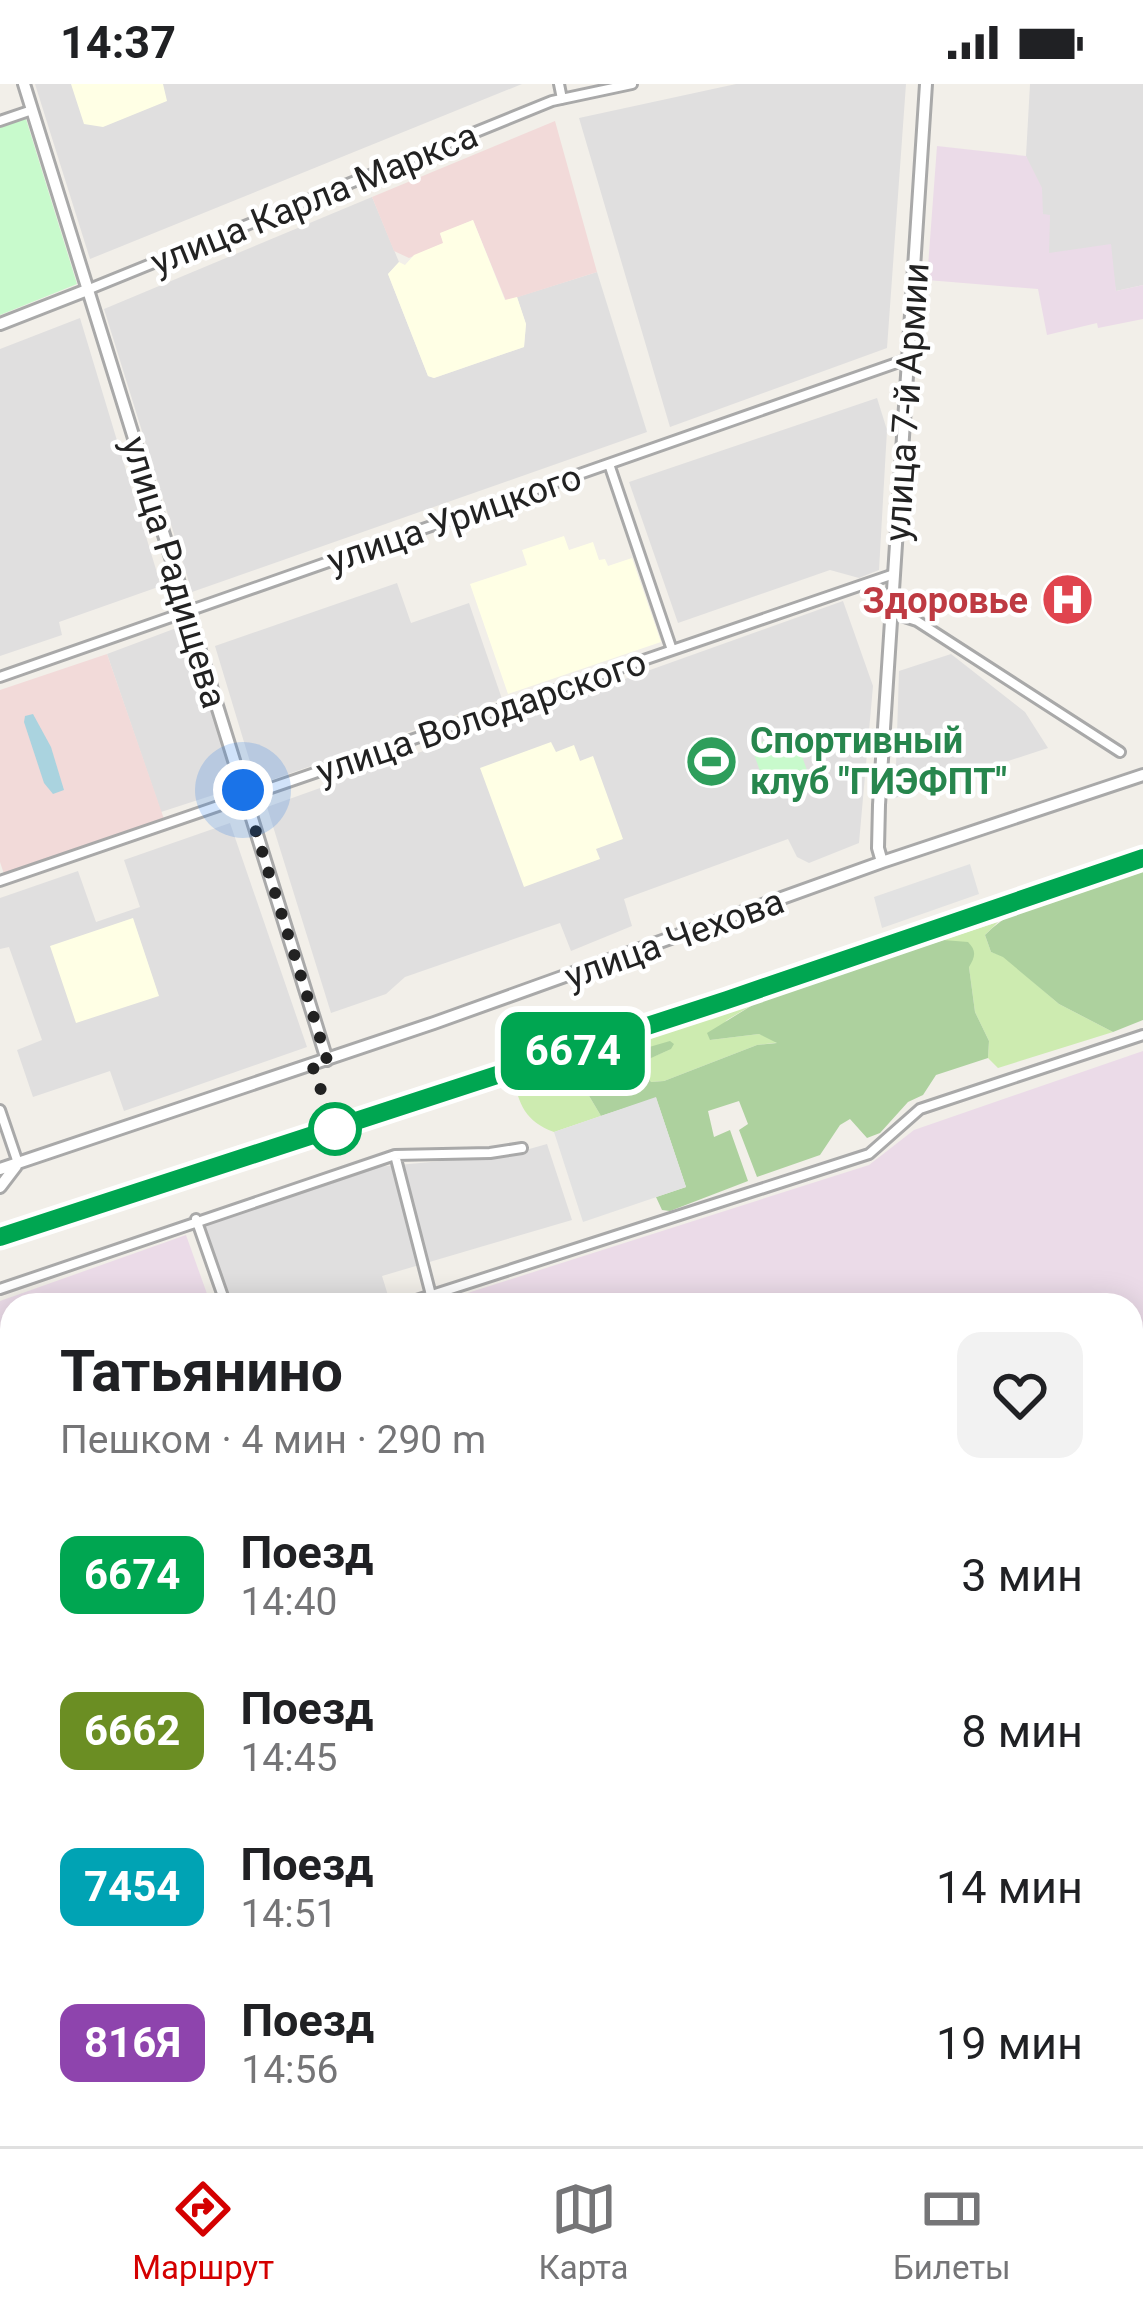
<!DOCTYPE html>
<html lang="ru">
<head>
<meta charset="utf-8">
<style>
  body { margin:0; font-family:Roboto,sans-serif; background:#f2f2f2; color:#202124; height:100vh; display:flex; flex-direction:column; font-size:45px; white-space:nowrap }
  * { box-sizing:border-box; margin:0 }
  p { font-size:39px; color:#757577 }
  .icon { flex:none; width:66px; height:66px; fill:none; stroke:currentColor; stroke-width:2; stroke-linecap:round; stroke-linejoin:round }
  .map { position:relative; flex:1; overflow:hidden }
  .sheet { position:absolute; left:0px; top:1209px; width:1143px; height:855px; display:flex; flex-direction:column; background:#fff; border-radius:36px 36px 0 0; box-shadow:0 6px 30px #0003 }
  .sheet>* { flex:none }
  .badge { padding:0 24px; border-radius:18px; font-size:42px; line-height:78px }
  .you { position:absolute; width:60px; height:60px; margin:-30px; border:9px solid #fff; border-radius:50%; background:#1a73e8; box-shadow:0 0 0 18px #1a73e833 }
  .map>.badge { position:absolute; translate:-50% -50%; box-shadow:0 0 0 6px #fff }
  .round { display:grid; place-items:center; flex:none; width:126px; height:126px; border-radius:24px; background:#f2f2f2 }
  .overview { display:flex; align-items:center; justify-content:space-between; height:204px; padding:0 60px }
  h1 { font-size:57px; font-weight:700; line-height:90px }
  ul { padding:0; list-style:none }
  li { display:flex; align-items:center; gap:36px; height:156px; padding:0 60px }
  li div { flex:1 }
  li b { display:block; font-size:45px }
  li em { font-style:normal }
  li .badge { min-width:132px; font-weight:700; text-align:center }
  .status { display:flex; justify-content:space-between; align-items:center; height:84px; padding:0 60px; background:#fff; direction:ltr }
  .status svg { height:33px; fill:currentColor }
  .dock { display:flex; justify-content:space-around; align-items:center; height:168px; border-top:3px solid #e0e0e0; background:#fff; font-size:33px; color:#757577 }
  .dock a { display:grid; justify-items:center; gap:6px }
  .dock .current { color:#d40000 }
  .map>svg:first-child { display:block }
  .residential { fill:#e0dfdf }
  .commercial { fill:#f2dad9 }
  .industrial { fill:#ebdbe8 }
  .education { fill:#ffffe5 }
  .grass { fill:#cdebb0 }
  .forest { fill:#add19e }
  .park { fill:#c8facc }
  .parking { fill:#e2e2e2 }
  .water { fill:#aad3df }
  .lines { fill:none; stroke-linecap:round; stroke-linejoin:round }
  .minor-casing { stroke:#a9a9a9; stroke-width:14 }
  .tertiary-casing { stroke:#a9a9a9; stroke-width:16 }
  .minor { stroke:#fff; stroke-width:8 }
  .tertiary { stroke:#fff; stroke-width:10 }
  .rail { stroke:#707070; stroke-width:3; stroke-dasharray:24 24; stroke-linecap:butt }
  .line-casing { stroke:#fff; stroke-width:27 }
  .line { stroke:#00a651; stroke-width:18 }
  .walk { stroke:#222; stroke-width:12; stroke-dasharray:0 21.6 }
  .stop-dot { fill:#fff; stroke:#00a651; stroke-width:6 }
  .labels { text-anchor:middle; stroke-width:9; stroke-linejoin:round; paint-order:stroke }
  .street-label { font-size:36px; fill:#222; stroke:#fff }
  .health-label { font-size:36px; font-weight:bold; fill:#be3a42; stroke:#fff; text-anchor:end }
  .leisure-label { font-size:36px; font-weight:bold; fill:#27864d; stroke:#fff; text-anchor:start }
</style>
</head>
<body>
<div class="status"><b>14:37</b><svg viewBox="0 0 49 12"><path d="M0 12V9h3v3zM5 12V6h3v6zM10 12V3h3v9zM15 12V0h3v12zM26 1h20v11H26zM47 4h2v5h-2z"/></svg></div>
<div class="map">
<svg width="1143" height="2062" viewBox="0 0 1143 2062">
  <rect width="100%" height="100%" fill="#f2efe9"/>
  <path class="residential" d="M35,0H522L90,175Z
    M736,0H906L887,264L670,343L579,34Z
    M1030,0H1143V201L1116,207L1111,183L1049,169V131H1043L1026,72Z
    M372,113L399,178L388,190L428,292L434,294L524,263L526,240L517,213L597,188L647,348L192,508L104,225Z
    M80,234L161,502L59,538L62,551L0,572V265Z
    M877,314L887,346L879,486L859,494L830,486L678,539L629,398Z
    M397,499L411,539L469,519L502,615L257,701L215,562Z
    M843,517L873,602L859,759L809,779L797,773L788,755L624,815L632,842L571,867L560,839L405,893L386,910L331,929L267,723Z
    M187,540L238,703L161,728L107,570Z
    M951,570L1025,628L1048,664L895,714L899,587Z
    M230,739L307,963L124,1027L110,987L33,1013L17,966L42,956L9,863L0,865V814L78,787L96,838L140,823L124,776Z
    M547,1060L572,1136L382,1192L391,1221H232L202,1139L376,1083L508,1071Z
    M12,1983V2052H281L266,2062H0V1987Z
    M304,2052H497L501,2062H290Z"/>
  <path class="commercial" d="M555,37L597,188L506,217L473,136L440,150L444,159L409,174L394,167L372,113Z
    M107,570L164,735L4,790L0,778V606Z"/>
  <path class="industrial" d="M937,62L1026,72L1042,104L1043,130L1050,131L1049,169L1111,160L1116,207L1143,201V235L1098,244L1097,239L1047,251L1038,205L927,196Z
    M1143,967V2031L1131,2034V1221H430L869,1081L914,1046Z
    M186,1151L211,1221H12V1975L0,1978V1217Z
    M503,2052H629L632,2062H505Z
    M674,2052H1047L1000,2062H677Z"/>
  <path class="education" d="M71,0H163L167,17L103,43L84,40Z
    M473,136L505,216L517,213L526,240L524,263L434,294L428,292L388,190L399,178L405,181L414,171L443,159L440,149Z
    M564,452L569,466L593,458L599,476L605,475L608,482L632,474L661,558L508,610L470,500L527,481L522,466Z
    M551,658L556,668L574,661L580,677L593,672L623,755L596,765L600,775L524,803L480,684Z
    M133,834L159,912L76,939L50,862Z"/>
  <path class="grass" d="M998,838L985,851L991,868L1003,872L1059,920L1113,948L998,984L988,974L989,957L975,928L969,883L943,856Z
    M764,914L727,936L710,956L759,950L781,958L757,961L664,997L651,998L627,984L671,965L582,1000L601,1032L554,1048C525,1037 519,1021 513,992L746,916Z"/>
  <path class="forest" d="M1143,783V936L1113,948L1059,920L1003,873L991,868L985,851C1023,812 1092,800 1143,783Z
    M943,856L968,858C977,867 975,873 969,883L975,928L989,957L988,974L936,991L923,1011L908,1018L880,1049L867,1054L850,1035L840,1041L820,1071L757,1093L739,1046L748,1040L739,1017L708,1027L714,1053L730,1046L748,1097L670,1127L662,1126L656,1113L686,1103L656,1014L601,1032L582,1000L585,988L594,979L670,957L674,960L671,965L629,984L646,991L651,998L664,997L757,961L777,959L759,950L710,956L707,949L764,914Z"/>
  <path class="park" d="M26,35L77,200L0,231V42Z
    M793,647L808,689L787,697L789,705L769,712L751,662Z"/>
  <path class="parking" d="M970,780L979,810L882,844L874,813Z
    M656,1013L686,1103L583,1138L554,1048Z"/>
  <path class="water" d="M33,630L51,663L64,706L53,710L44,699L24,638L25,632Z"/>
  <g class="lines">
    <defs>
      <path id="minor" d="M559,0L562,15
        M0,37L32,26
        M87,206L552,17L632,0
        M609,380L672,566
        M892,529L917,537L1120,668
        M0,593L908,275
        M0,797L894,490
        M0,1026L18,1079
        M395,1071L431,1211
        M196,1135L226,1221
        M0,1205L395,1071L490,1069L522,1064
        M401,1221L869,1070L920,1025L1143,951
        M1131,1531L1143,1527
        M448,2052L454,2062
        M668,2052L671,2062
        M19,2062L46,2052
        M277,2062L291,2052"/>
      <path id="tertiary" d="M24,0L327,976
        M0,240L87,206
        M882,778L878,764L879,721L926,0
        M0,1085L434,939L882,778L1143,691
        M0,1103L16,1082"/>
    </defs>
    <use href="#minor" class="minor-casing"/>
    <use href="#tertiary" class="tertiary-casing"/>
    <use href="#minor" class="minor"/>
    <use href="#tertiary" class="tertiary"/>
    <path class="rail" d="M0,1147L465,997L1143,767
      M1131,1904L1143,1900"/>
  </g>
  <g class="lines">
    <defs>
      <path id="line" d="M0,1153L727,916L1143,774"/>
    </defs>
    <use href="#line" class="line-casing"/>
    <use href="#line" class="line"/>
    <path class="walk" d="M243,706L327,976L312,981L335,1045"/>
  </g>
  <defs>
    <symbol id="hospital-disc" viewBox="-11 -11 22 22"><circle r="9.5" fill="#e0444e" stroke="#fff"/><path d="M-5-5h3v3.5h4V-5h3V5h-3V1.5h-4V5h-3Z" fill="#fff"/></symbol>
    <symbol id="stadium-disc" viewBox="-11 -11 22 22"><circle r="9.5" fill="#2e9e5b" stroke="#fff"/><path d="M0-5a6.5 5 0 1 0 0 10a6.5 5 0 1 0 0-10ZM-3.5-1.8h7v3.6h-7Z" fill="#fff"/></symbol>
  </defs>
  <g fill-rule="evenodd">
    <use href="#hospital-disc" x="1038" y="486" width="59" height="59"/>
    <use href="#stadium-disc" x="682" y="648" width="59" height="59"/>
  </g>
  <circle class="stop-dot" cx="335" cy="1045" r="24"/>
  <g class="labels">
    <g class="street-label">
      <text transform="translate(314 114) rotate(-22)" y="13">улица Карла Маркса</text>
      <text transform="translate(906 318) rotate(-86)" y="13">улица 7-й Армии</text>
      <text transform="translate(454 434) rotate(-19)" y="13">улица Урицкого</text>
      <text transform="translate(175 488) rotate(73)" y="13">улица Радищева</text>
      <text transform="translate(481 632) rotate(-19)" y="13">улица Володарского</text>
      <text transform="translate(674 854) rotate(-20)" y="13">улица Чехова</text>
    </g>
    <g class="health-label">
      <text x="1028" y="529">Здоровье</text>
    </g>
    <g class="leisure-label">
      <text x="750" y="669">Спортивный<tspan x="750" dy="41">клуб "ГИЭФПТ"</tspan></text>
    </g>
  </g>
</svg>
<div class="you" style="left:243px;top:706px"></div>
<b class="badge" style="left:573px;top:967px;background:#00a651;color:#fff">6674</b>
<section class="sheet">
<div class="overview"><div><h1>Татьянино</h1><p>Пешком · 4 мин · 290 m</p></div><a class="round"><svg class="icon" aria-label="heart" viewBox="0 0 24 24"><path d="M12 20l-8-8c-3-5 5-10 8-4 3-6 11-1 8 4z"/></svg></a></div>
<ul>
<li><span class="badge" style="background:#00a651;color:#fff">6674</span><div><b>Поезд</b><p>14:40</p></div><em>3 мин</em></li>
<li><span class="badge" style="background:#6b8e23;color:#fff">6662</span><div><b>Поезд</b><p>14:45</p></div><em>8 мин</em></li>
<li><span class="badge" style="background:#00a3b4;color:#fff">7454</span><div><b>Поезд</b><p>14:51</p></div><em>14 мин</em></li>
<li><span class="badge" style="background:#8e44ad;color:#fff">816Я</span><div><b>Поезд</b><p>14:56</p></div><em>19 мин</em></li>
</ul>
</section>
</div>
<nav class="dock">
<a class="current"><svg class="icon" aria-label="directions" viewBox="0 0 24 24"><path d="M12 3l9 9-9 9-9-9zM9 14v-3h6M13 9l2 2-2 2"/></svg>Маршрут</a>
<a><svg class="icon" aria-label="map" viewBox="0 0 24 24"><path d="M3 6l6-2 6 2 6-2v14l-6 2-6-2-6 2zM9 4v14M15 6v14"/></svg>Карта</a>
<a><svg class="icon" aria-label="tickets" viewBox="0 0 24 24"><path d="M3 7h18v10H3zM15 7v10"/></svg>Билеты</a>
</nav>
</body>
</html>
